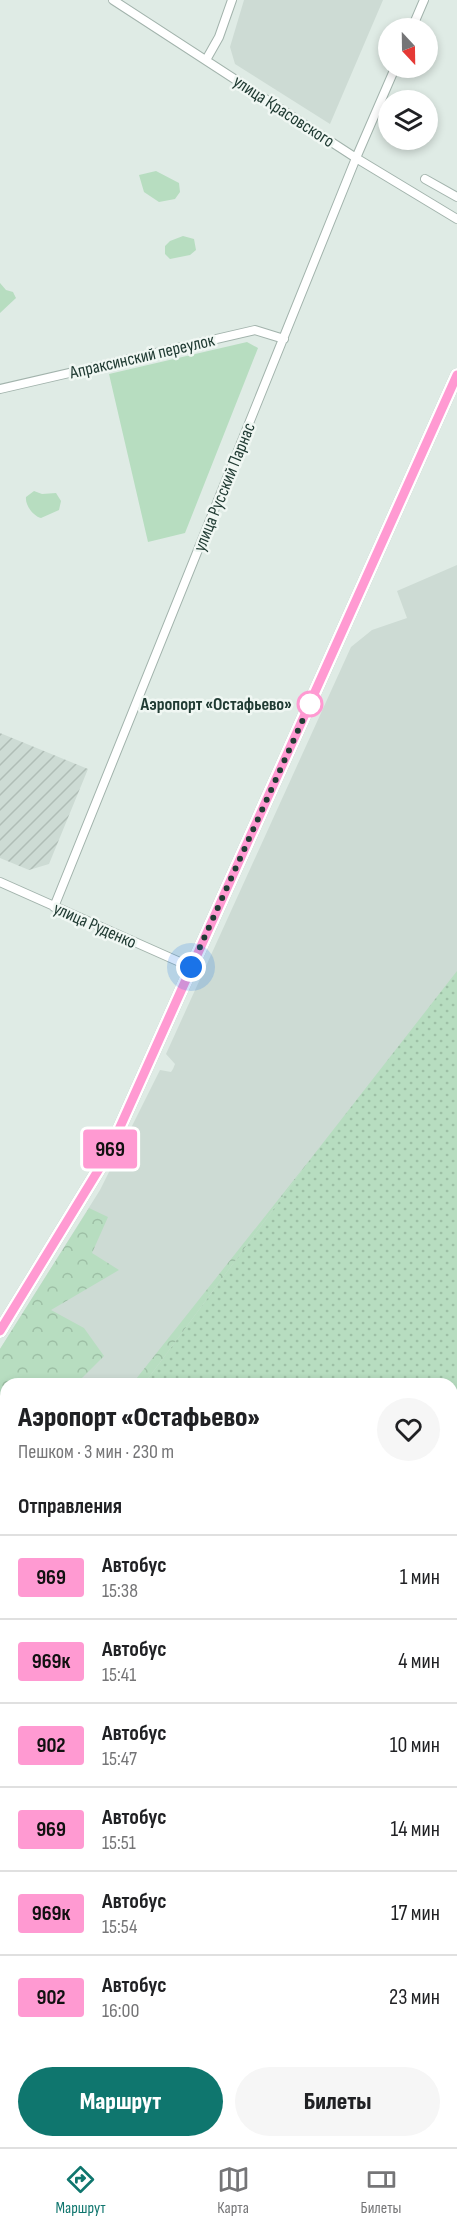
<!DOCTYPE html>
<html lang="ru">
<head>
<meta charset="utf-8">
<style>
  body { margin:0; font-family:"Sofia Sans Condensed",sans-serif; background:#f6f6f6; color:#202124; height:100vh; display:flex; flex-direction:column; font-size:22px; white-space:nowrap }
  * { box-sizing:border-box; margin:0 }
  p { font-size:20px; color:#757577 }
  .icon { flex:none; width:33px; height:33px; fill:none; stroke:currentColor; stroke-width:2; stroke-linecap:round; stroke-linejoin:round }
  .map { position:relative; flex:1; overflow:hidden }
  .panel { position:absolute; left:0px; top:1378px; width:458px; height:770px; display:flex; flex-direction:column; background:#fff; border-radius:18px 18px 0 0; box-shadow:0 3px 9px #0003 }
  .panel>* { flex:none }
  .badge { padding:0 12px; border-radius:4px; font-size:21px; line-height:39px }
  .needle { width:39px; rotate:158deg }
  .tools { position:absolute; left:378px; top:18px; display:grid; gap:12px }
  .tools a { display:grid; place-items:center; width:60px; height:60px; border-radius:50%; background:#fff; box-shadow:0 3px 9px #0003; font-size:30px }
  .you { position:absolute; width:30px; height:30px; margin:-15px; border:4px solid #fff; border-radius:50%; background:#1a73e8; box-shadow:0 0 0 9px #1a73e833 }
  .map>.badge { position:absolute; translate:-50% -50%; box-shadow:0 0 0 3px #fff }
  h2 { padding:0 18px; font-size:22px; line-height:54px }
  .round { display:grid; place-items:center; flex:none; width:63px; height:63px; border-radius:32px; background:#f6f6f6 }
  .summary { display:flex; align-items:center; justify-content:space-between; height:102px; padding:0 18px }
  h1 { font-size:28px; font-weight:800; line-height:45px }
  .button { display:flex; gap:12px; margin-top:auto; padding:12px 18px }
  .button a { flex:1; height:69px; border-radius:36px; background:#0f766e; color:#fff; font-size:24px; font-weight:800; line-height:69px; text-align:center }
  .button a+a { background:#f6f6f6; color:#202124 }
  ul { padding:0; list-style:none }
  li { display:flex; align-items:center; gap:18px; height:84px; padding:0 18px; border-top:2px solid #e0e0e0 }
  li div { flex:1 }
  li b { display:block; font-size:22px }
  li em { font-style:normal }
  li .badge { min-width:66px; font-weight:700; text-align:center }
  .tab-bar { display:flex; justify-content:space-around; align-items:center; height:84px; border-top:2px solid #e0e0e0; background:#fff; font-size:16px; color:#757577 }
  .tab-bar a { display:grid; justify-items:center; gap:3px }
  .tab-bar .current { color:#0f766e }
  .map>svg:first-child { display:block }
  .built { fill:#cddbd4 }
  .industrial { fill:url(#industrial-furrows) }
  .grass { fill:url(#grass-dots) }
  .forest { fill:url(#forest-crowns) }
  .green { fill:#b7ddc0 }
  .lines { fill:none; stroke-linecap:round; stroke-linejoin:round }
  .street-casing { stroke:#a2b3ac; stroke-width:10 }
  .secondary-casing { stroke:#9eb7ad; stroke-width:14 }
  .street { stroke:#fff; stroke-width:8 }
  .secondary { stroke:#fff; stroke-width:10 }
  .line-casing { stroke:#fff; stroke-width:14 }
  .line { stroke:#ff9ad2; stroke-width:9 }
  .walk { stroke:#203b33; stroke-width:6; stroke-dasharray:0 10.8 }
  .stop-dot { fill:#fff; stroke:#ff9ad2; stroke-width:3 }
  .labels { text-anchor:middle; stroke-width:5; stroke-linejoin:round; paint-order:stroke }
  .street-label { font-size:18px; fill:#203b33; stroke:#f0f7f3 }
  .stop-label { font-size:18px; font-weight:bold; fill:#203b33; stroke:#f0f7f3; text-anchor:end }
</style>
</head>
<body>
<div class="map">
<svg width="457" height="2147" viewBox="0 0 457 2147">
  <defs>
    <pattern id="industrial-furrows" width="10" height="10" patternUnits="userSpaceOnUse" patternTransform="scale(1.5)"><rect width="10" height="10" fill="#cddbd4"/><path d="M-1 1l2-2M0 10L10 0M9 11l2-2" fill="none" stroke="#b0bdb6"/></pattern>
    <pattern id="grass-dots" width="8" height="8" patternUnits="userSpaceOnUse" patternTransform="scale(1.5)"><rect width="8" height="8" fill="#b7ddc0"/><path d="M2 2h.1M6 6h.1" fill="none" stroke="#9dbfa5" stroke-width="1.8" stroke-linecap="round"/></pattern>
    <pattern id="forest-crowns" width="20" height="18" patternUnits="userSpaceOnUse" patternTransform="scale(1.5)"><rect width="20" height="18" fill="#b7ddc0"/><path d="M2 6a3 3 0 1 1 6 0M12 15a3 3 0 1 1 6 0" fill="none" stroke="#9dbfa5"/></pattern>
  </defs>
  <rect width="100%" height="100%" fill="#dfebe5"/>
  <path class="built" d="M244,0H383L330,124L235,64L230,47Z
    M457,565V2005L452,2001V1384H6V1636L0,1630V1349L100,1190L160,1070L171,1072L173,1069L175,1064L166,1054L351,647L372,630L407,618L397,591Z"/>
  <path class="industrial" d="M0,733L88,769L49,864L29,870L0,858Z
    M0,1718L2,1726H6V1796H2L0,1803Z
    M452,2029L457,2034V2147H216L215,2142H452Z"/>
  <path class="grass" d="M457,971V1751L452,1745V1384H144L312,1157Z
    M457,1802V1884L452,1891V1805Z"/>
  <path class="forest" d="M312,1157L144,1384H132Z
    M89,1208L108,1217L92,1253L119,1270L51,1310L84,1328L104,1356L76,1384H6V1480L0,1487V1349Z
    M6,1499V1589L0,1594V1507Z
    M452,1745L457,1751V1802L452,1805Z
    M457,1884V2005L452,2001V1891Z"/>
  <path class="green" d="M156,171L179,183L180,192L175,199L159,202L144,192L139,175Z
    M183,236L194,239L196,250L190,255L170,259L165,254V246L170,241Z
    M0,283L6,290L13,292L16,298L0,313Z
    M247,342L258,348L185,533L148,542L109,374Z
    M34,491L42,494L56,493L61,501L59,510L41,518C33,516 25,505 26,497Z"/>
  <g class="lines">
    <defs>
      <path id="street" d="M113,0L356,158L457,219
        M412,28L424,0
        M206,60L219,37L232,0
        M425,179L457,197
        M0,389L255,330L284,339
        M0,882L191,967
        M54,907L356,158L395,68
        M0,1640L6,1645
        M452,2016L457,2021
        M0,2035L6,2034
        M198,2142L200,2147"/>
      <path id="secondary" d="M0,1331L107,1156L457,375"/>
    </defs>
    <use href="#street" class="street-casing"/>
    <use href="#secondary" class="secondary-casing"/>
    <use href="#street" class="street"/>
    <use href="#secondary" class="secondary"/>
  </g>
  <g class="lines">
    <defs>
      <path id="line" d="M0,1331L107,1156L457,375"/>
    </defs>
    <use href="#line" class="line-casing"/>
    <use href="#line" class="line"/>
    <path class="walk" d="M191,967L310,704"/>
  </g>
  <circle class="stop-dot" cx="310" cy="704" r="12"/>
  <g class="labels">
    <g class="street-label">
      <text transform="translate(284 111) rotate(33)" y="6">улица Красовского</text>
      <text transform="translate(142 356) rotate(-13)" y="6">Апраксинский переулок</text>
      <text transform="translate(224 487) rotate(-68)" y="6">улица Русский Парнас</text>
      <text transform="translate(95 925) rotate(24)" y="6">улица Руденко</text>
    </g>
    <g class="stop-label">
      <text x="292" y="710">Аэропорт «Остафьево»</text>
    </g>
  </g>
</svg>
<div class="tools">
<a><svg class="needle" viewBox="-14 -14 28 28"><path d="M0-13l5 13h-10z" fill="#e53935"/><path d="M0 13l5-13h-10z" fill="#757577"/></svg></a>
<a><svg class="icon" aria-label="layers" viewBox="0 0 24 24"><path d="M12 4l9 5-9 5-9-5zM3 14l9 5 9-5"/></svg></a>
</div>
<div class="you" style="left:191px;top:967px"></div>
<b class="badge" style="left:110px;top:1149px;background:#ff9ad2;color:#111">969</b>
<section class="panel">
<div class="summary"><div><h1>Аэропорт «Остафьево»</h1><p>Пешком · 3 мин · 230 m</p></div><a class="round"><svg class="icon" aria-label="heart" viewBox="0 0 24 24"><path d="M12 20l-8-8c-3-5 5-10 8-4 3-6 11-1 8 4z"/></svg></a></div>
<h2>Отправления</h2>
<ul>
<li><span class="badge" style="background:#ff9ad2;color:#111">969</span><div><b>Автобус</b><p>15:38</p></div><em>1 мин</em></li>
<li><span class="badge" style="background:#ff9ad2;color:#111">969к</span><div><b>Автобус</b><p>15:41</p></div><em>4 мин</em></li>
<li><span class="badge" style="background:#ff9ad2;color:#111">902</span><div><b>Автобус</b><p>15:47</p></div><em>10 мин</em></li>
<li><span class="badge" style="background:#ff9ad2;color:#111">969</span><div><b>Автобус</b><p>15:51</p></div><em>14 мин</em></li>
<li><span class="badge" style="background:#ff9ad2;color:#111">969к</span><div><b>Автобус</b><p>15:54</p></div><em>17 мин</em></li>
<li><span class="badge" style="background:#ff9ad2;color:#111">902</span><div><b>Автобус</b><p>16:00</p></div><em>23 мин</em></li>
</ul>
<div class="button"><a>Маршрут</a><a>Билеты</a></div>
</section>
</div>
<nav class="tab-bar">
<a class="current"><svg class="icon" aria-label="directions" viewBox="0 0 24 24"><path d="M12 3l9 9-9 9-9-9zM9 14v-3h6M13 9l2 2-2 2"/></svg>Маршрут</a>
<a><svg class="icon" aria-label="map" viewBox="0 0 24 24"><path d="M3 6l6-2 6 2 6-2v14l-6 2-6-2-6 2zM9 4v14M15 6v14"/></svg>Карта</a>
<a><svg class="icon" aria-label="tickets" viewBox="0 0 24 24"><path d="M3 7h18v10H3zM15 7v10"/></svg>Билеты</a>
</nav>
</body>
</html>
